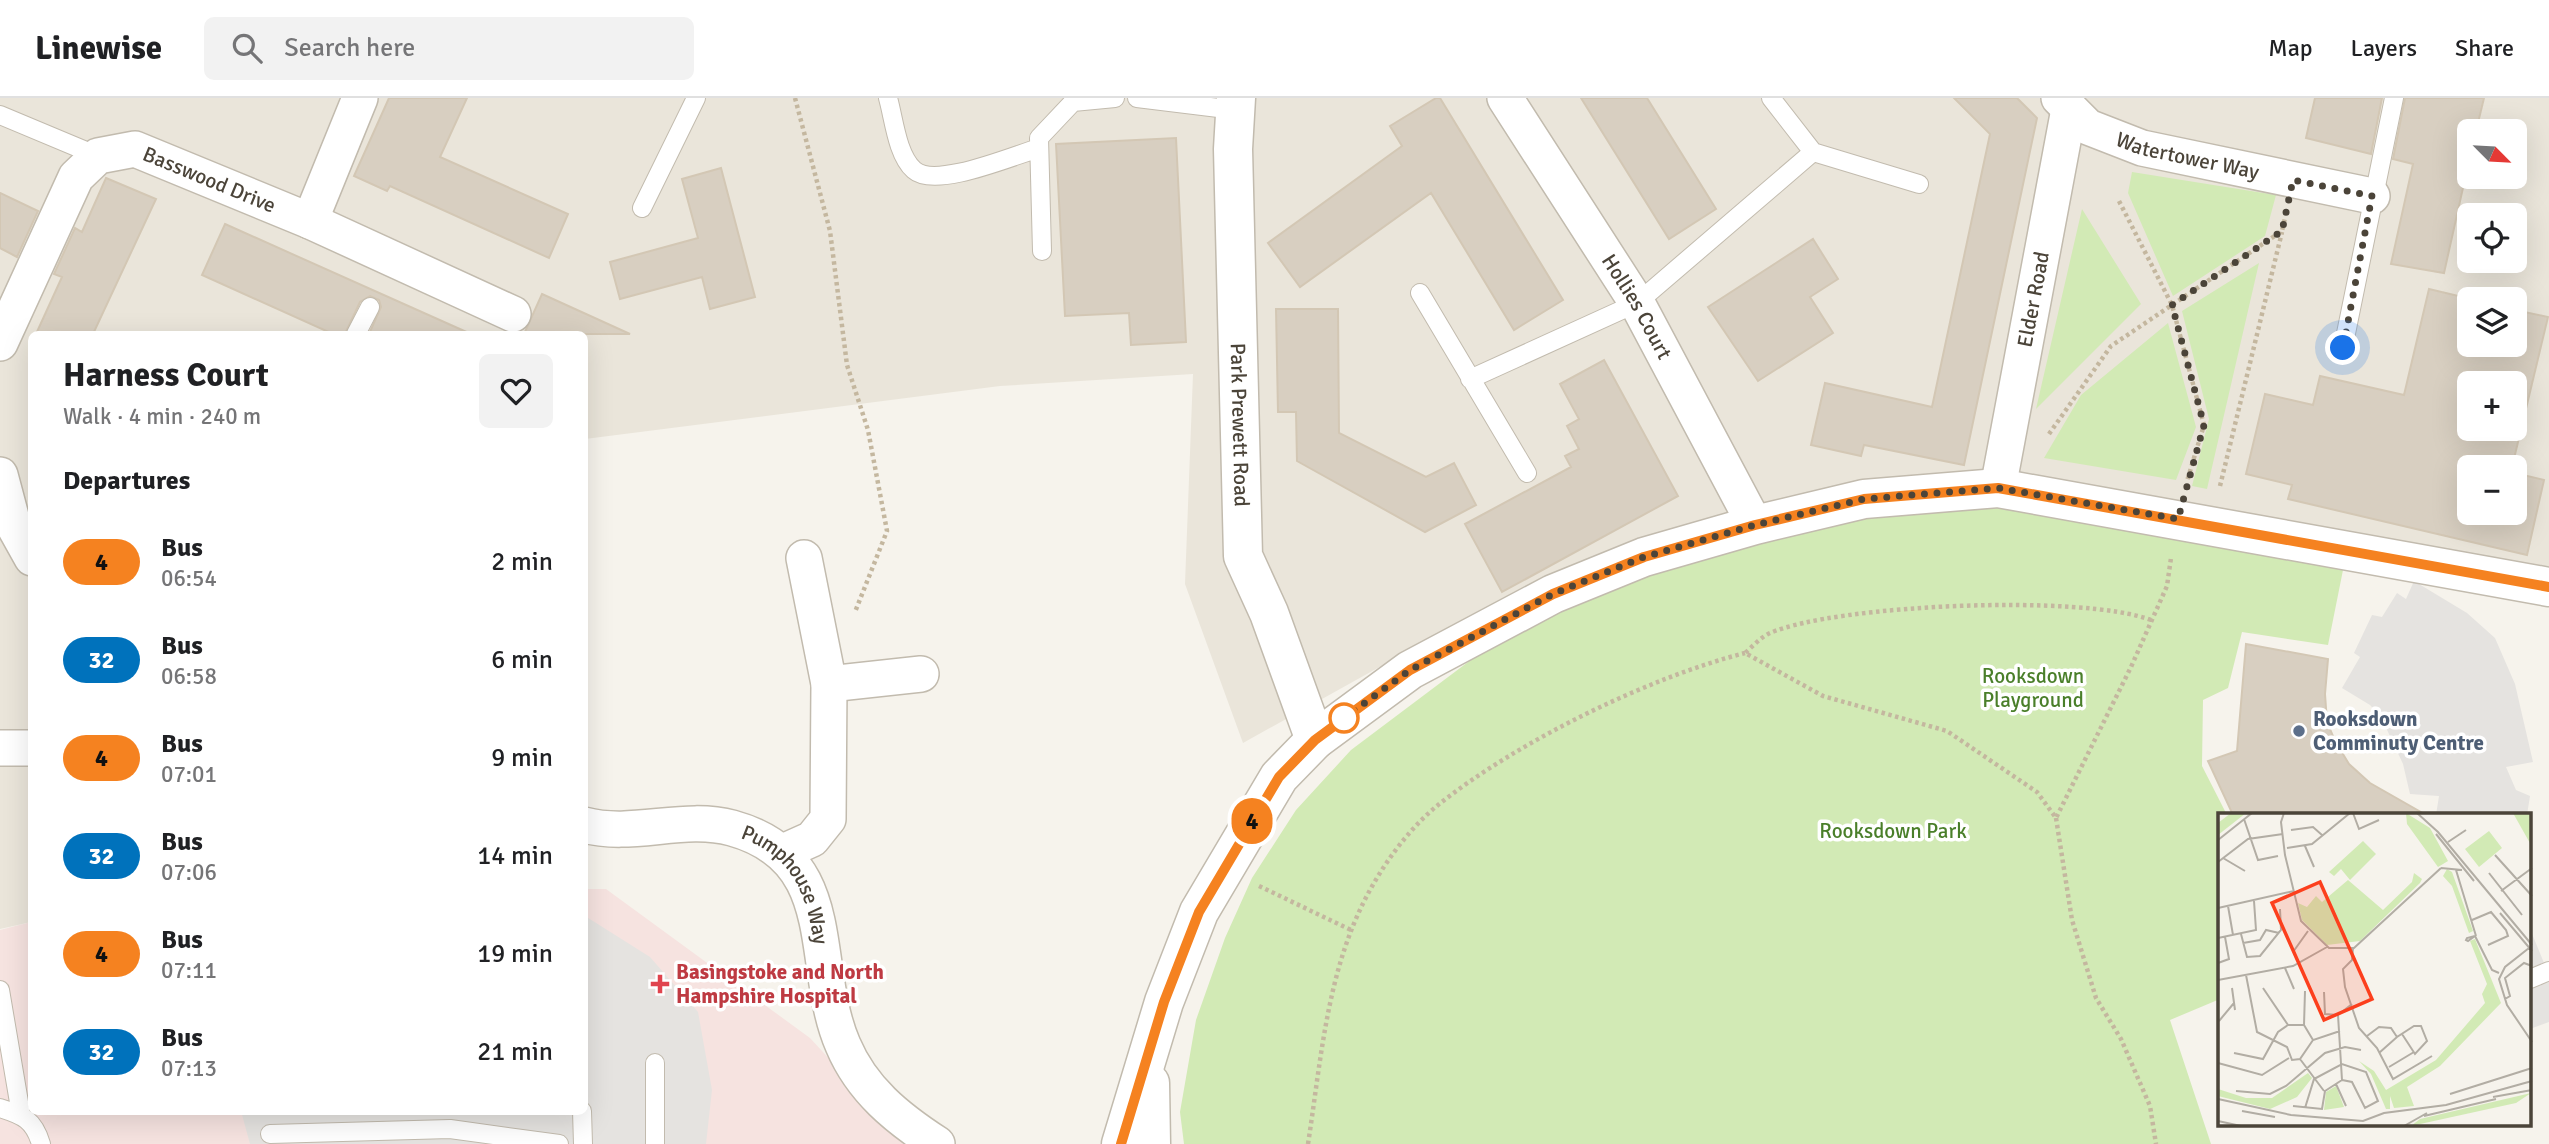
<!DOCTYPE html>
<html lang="en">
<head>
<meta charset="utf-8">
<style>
  body { margin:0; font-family:Signika,sans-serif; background:#f2f2f2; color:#202124; height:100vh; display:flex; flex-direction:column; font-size:26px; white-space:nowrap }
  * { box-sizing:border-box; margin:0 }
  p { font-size:23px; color:#757577 }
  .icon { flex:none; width:38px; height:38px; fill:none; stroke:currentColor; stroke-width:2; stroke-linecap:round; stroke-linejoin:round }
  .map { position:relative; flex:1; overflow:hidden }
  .side { position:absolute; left:28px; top:233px; width:560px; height:784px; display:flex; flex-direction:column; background:#fff; border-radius:10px; box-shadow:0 7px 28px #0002 }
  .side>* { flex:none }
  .badge { padding:0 14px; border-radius:23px; font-size:24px; line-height:46px }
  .needle { width:46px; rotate:114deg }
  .buttons { position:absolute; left:2457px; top:21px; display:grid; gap:14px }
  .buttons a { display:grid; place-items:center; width:70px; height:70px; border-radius:10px; background:#fff; box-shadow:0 7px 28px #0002; font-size:35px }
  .you { position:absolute; width:35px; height:35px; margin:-18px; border:5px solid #fff; border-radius:50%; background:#1a73e8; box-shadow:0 0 0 10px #1a73e833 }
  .map>.badge { position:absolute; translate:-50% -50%; box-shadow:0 0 0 4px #fff }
  h2 { padding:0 35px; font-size:26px; line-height:63px }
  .round { display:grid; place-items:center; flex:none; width:74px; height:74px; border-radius:10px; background:#f2f2f2 }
  .head { display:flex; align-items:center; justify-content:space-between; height:119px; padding:0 35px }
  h1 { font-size:33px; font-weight:700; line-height:52px }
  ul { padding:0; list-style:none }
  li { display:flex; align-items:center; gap:21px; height:98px; padding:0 35px }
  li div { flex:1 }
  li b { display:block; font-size:26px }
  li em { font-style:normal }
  li .badge { min-width:77px; font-weight:700; text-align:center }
  header { display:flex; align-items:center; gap:42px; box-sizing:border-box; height:98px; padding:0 35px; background:#fff; border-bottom:2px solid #e0e0e0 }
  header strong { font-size:33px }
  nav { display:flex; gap:38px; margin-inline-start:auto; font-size:24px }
  .search { width:490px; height:63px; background:#f2f2f2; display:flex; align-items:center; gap:18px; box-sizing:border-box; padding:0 24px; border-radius:10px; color:#757577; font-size:26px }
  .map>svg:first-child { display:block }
  .residential { fill:#eae5da; fill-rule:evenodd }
  .medical { fill:#f6e3e0 }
  .green { fill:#d2eab5 }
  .parking { fill:#e5e3e0 }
  .building { fill:#d8cfc1; stroke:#d3c7b4; stroke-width:2; fill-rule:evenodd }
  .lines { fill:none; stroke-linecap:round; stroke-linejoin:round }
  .service-casing { stroke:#c2bbae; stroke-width:20 }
  .minor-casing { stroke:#c2bbae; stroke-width:38 }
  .tertiary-casing { stroke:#c2bbae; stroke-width:41 }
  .path { stroke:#c4b79f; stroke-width:4.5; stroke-dasharray:3.5 3.5; stroke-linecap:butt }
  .service { stroke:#fff; stroke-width:18 }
  .minor { stroke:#fff; stroke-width:35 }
  .tertiary { stroke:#fff; stroke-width:38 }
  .line-casing { stroke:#fff; stroke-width:16 }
  .line { stroke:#f58220; stroke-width:10 }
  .walk { stroke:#4b4439; stroke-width:7; stroke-dasharray:0 12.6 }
  .stop-dot { fill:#fff; stroke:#f58220; stroke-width:3.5 }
  .service-dot { fill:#5c6f8a; stroke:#fff; stroke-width:2.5 }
  .health-dot { fill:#e0444e; stroke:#fff; stroke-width:2.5 }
  .labels { text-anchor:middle; stroke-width:7; stroke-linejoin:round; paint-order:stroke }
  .street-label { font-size:21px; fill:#4b4439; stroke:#fff }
  .park-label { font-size:21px; fill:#4a7f2a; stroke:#fff }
  .service-label { font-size:21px; font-weight:bold; fill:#4e5e75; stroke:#fff; text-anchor:start }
  .health-label { font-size:21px; font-weight:bold; fill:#be3a42; stroke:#fff; text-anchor:start }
  .inset-road { fill:none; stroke:#b2ada4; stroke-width:2 }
  .view { fill:#fc3f1d; fill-opacity:0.15; stroke:#fc3f1d; stroke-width:3.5 }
  .inset-edge { fill:none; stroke:#4b4439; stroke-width:3.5 }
</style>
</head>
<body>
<header>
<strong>Linewise</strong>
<div class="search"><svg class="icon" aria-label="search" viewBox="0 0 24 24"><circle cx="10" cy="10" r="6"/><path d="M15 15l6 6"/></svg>Search here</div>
<nav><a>Map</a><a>Layers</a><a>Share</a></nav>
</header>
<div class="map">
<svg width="2549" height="1046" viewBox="0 0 2549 1046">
  <rect width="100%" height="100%" fill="#f6f3ec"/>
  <path class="residential" d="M0,0H2549V471L1999,372L1401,557L1243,645L1185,486L1193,276L1000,288L585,341L584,236H32L31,824L0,831ZM2469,33H2515V79H2469ZM2469,117H2515V163H2469ZM2469,201H2515V247H2469ZM2469,285H2515V331H2469ZM2469,369H2515V415H2469Z"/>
  <path class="medical" d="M585,791H606L810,940L908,1046H0V832L31,824L32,1013H584Z"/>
  <path class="green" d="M2132,74L2276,97L2265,138L2173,198L2128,95Z
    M2082,111L2141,206L2036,311Z
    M2259,165L2207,391L2192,388L2209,321L2182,213Z
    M2168,225L2196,329L2176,382L2044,360L2081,297Z
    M1999,399L2345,462L2328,547L2242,534L2228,590L2203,602L2202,668L2227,717H2220V901L2170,922L2211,1046H1184L1180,1014L1196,922L1225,840L1252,780L1296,712L1351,652L1488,549L1605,488L1758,440L1849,421Z"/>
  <path class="parking" d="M2414,483L2467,515L2495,540L2515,586L2533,664L2506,669L2516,692L2530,698L2527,717H2436L2439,698L2410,696L2403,666L2381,619L2370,607L2342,590L2360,559L2354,555L2372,517L2382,519L2397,495L2406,501Z
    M585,818L650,859L698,914L712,992L706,1046H250L241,1013H584Z
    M2530,831L2549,877V924L2530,931Z"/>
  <path class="building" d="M389,0H467L440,59L568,116L549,160L390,88L387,93L354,78Z
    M1436,0H1440L1563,202L1514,232L1431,95L1300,189L1268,145L1402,48L1390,28Z
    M1581,0H1647L1716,111L1669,141Z
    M1954,0H2017L2037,20L1964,367L1864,347L1861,358L1811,347L1825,285L1932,309L1990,36Z
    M2315,0H2382L2371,56L2306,40Z
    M2405,0H2484L2476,33H2469V63L2444,175L2391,166L2413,66L2393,61Z
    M1176,40L1186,244L1131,247L1129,215L1065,218L1056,46Z
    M721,70L755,199L710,211L702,179L620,201L610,164L698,140L682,81Z
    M106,80L156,101L93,236H36L62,179L54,176L75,130L82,134Z
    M0,95L38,113L17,159L0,150Z
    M225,126L471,236H369L381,209L379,202L370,198L360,204L345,236H333L202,177Z
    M1813,141L1838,181L1810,199L1833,235L1758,283L1708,209Z
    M2429,191L2471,201L2469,247H2515V212L2548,219L2512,369H2469V415H2515V375L2544,382L2527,457L2288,401L2292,387L2246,376L2265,296L2313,307L2320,278L2404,297ZM2469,285H2515V331H2469Z
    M542,196L630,236H524Z
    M1276,211H1338L1339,335L1426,379L1454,365L1476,407L1425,434L1297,363L1296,314H1278Z
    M1604,262L1678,398L1502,494L1465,426L1571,369L1565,358L1579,351L1567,328L1579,321L1560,286Z
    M2246,546L2328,561L2325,596L2327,624L2335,643L2349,666L2370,685L2426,717H2233L2208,663L2237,653Z"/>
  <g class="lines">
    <defs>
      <path id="service" d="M888,0C894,21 897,57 914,72C935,91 1012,58 1039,50
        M1137,0L1235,12
        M1771,0L1813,54L1919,86
        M0,17L98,58
        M642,110L696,0
        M1042,153L1039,40L1073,4L1115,0
        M1420,195L1527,375
        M356,236L370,209
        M2343,250L2394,0
        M1470,281L1637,205L1813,54
        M2530,881L2549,873
        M0,892L21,1016
        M0,1010C23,1017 34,1022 41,1046
        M582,1013L583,1046
        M270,1036L450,1031L559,1046
        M655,1046V965"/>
      <g id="minor">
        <path id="s1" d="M1505,0L1637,205L1755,427"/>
        <path id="s2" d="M2059,0L2088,29L2142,50L2372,98"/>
        <path d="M310,123L360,0"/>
        <path id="s3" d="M0,245L76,79L98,58L135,51L310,123L513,216"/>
        <path d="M0,377L13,426L32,460"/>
        <path id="s4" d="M1998,390L2069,11"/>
        <path d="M829,586L921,576"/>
        <path d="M0,650H32"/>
        <path id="s5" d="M584,727C633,740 683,717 732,730C844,761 808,867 843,947C862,992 897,1020 937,1046"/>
        <path d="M783,754L812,741L828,721L829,586L804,460"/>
      </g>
      <g id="tertiary">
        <path id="s6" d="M1236,0L1233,51L1243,458L1269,515L1315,642"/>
        <path d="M1150,985L1151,1046"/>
        <path d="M1121,1046L1164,904L1199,814L1279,679L1315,642L1410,572L1553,496L1644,459L1755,427L1864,401L1998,390L2549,489"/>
      </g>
    </defs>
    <use href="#service" class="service-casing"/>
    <use href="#minor" class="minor-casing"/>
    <use href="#tertiary" class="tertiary-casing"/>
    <path class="path" d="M795,0L830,133L847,267L868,332L887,433L855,514
      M2119,103L2172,207L2204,327L2187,383
      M2049,336L2111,248L2282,133L2285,120
      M2220,388L2282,134
      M2151,522C2083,496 1838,506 1770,535C1761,539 1753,548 1745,555L1823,598L1947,633L2037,694L2056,720L2131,569L2167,488L2171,460
      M2056,720L2072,822L2096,900L2121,941L2150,1008L2156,1046
      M1259,788L1351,832
      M1308,1046C1319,975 1325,900 1351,833C1368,788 1400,738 1438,707C1517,644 1647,580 1745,555"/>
    <use href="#service" class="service"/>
    <use href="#minor" class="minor"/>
    <use href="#tertiary" class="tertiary"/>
  </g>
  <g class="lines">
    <defs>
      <path id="line" d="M1121,1046L1164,904L1199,814L1279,679L1315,642L1410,572L1553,496L1644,459L1755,427L1864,401L1998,390L2549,489"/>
    </defs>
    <use href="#line" class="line-casing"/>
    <use href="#line" class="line"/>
    <path class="walk" d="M1344,620L1410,572L1553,496L1644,459L1755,427L1864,401L1998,390L2178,421L2204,327L2172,207L2282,133L2293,82L2372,98L2343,250"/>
  </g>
  <circle class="stop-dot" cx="1344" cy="620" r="14"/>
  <circle class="service-dot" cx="2299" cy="633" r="7"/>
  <path class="health-dot" d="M656.5 875.5h7v7h7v7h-7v7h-7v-7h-7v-7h7z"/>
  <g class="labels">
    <g class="street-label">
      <text dy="7" stroke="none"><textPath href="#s2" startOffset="145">Watertower Way</textPath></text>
      <text dy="7" stroke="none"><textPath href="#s3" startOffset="331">Basswood Drive</textPath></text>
      <text dy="7" stroke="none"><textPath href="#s4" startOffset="192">Elder Road</textPath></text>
      <text dy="7" stroke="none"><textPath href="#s1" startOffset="247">Hollies Court</textPath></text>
      <text dy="7" stroke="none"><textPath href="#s6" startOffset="327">Park Prewett Road</textPath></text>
      <text dy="7" stroke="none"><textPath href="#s5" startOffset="233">Pumphouse Way</textPath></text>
    </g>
    <g class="park-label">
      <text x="2033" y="585">Rooksdown<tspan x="2033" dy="24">Playground</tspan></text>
      <text x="1893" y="740">Rooksdown Park</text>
    </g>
    <g class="service-label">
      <text x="2313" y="628">Rooksdown<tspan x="2313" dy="24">Comminuty Centre</tspan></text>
    </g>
    <g class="health-label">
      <text x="676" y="881">Basingstoke and North<tspan x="676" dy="24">Hampshire Hospital</tspan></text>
    </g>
  </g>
  <g transform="translate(2218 715)">
    <rect width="313" height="313" fill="#f6f3ec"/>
    <path d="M13,0H28L0,22V10ZM188,0L212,15L230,48L220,54L189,11ZM295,0H313V32ZM271,18L284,35L261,54L247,36ZM145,28L158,41L132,67L123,56L116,63L111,59ZM229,56L234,59L255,118L251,120L234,73L225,63ZM196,60L204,66L202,70L142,128L109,132L84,107L80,90L89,94L98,83L104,89L130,67L165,97L194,69ZM257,126L283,190L222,253L189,274L196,293L176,295L172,283V296H168L153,261L141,248L156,258L168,277L218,247L267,190L264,181L269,171L252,128ZM90,260L94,265L79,284L52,296L0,283V276L28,285H54ZM118,273L126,294L106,297L108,279ZM313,280L298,290L193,313L202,306Z" fill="#d2eab5"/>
    <path class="inset-road" d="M66,0L63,9L67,42L83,108L111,135H136L223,55M135,0L141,16L161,7M199,0L220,19L314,132M26,6L40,47L60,43M73,17L95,14L104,22M218,21L256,68M0,27L34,0M230,29L248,17M87,33L96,54M69,35L94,31L132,0M277,42L314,83M5,45L27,58M0,49L30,26L65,21M223,55L244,57M238,57L258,123M271,60L304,102M283,78L314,55M10,93L15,122M0,95L76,78M282,100L314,138M254,107L273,99L288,117L290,123L270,132M23,121L29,144L42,143L63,117L62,96M257,123L274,157L281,160M257,123L250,128L248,127L249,125ZM0,125L38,117L36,88M25,130L42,127L48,117L61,120M135,135L134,147L125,156L127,174L141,215L159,235L175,266L214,243M311,135L287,154L281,166L289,192L314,229M75,139L90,118M0,150L11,146L7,124M67,155L76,176M28,162L39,219L69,234L74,247L82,246L95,227L122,218M0,167L75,153L109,134M14,175L17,197M45,175L70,212M106,179L107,201L120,202L134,191M287,186L292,183L287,165L306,150L314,153M120,202L124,267M1,208L16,190M86,212L87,178M149,223L161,214L173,215L179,224M16,240L45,246L60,219L70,212H86L95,227M161,240L179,224L196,213H203L209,228L197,241L184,221M82,246L106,278M0,250L44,262L71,245M171,254L196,239M118,271L128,293M18,278L52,281L68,273L107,240L127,234L143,237M232,281L314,255M275,284L314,277M0,286L73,302L145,308L166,300L228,292L314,268M75,293L104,296L107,278L124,267M87,295L96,266L124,251L148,259L160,288L147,295L134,269L124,267M24,298L57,304M206,303L278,286M0,308L23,313M186,313L209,300"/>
    <path class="view" d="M102,69L154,186L106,207L54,90Z"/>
    <rect width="313" height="313" class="inset-edge"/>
  </g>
</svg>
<div class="buttons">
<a><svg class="needle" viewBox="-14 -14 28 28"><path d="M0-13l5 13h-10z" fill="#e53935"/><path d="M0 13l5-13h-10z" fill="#757577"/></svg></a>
<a><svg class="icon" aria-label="locate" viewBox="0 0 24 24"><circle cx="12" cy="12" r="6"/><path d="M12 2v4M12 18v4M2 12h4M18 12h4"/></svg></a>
<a><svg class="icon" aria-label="layers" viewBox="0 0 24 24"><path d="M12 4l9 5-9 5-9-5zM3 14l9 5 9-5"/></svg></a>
<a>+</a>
<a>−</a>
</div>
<div class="you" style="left:2343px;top:250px"></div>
<b class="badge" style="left:1252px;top:723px;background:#f58220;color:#111">4</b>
<section class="side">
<div class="head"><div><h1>Harness Court</h1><p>Walk · 4 min · 240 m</p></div><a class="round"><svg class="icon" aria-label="heart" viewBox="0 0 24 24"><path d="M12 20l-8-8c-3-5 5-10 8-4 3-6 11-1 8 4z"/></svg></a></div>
<h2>Departures</h2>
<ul>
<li><span class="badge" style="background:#f58220;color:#111">4</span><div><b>Bus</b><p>06:54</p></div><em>2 min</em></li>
<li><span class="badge" style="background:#0072bc;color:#fff">32</span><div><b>Bus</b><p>06:58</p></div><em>6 min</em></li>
<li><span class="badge" style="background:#f58220;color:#111">4</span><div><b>Bus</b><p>07:01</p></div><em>9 min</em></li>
<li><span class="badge" style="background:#0072bc;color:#fff">32</span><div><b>Bus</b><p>07:06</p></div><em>14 min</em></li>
<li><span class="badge" style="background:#f58220;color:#111">4</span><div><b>Bus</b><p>07:11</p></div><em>19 min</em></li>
<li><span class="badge" style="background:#0072bc;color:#fff">32</span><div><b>Bus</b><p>07:13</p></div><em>21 min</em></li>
</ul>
</section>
</div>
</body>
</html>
